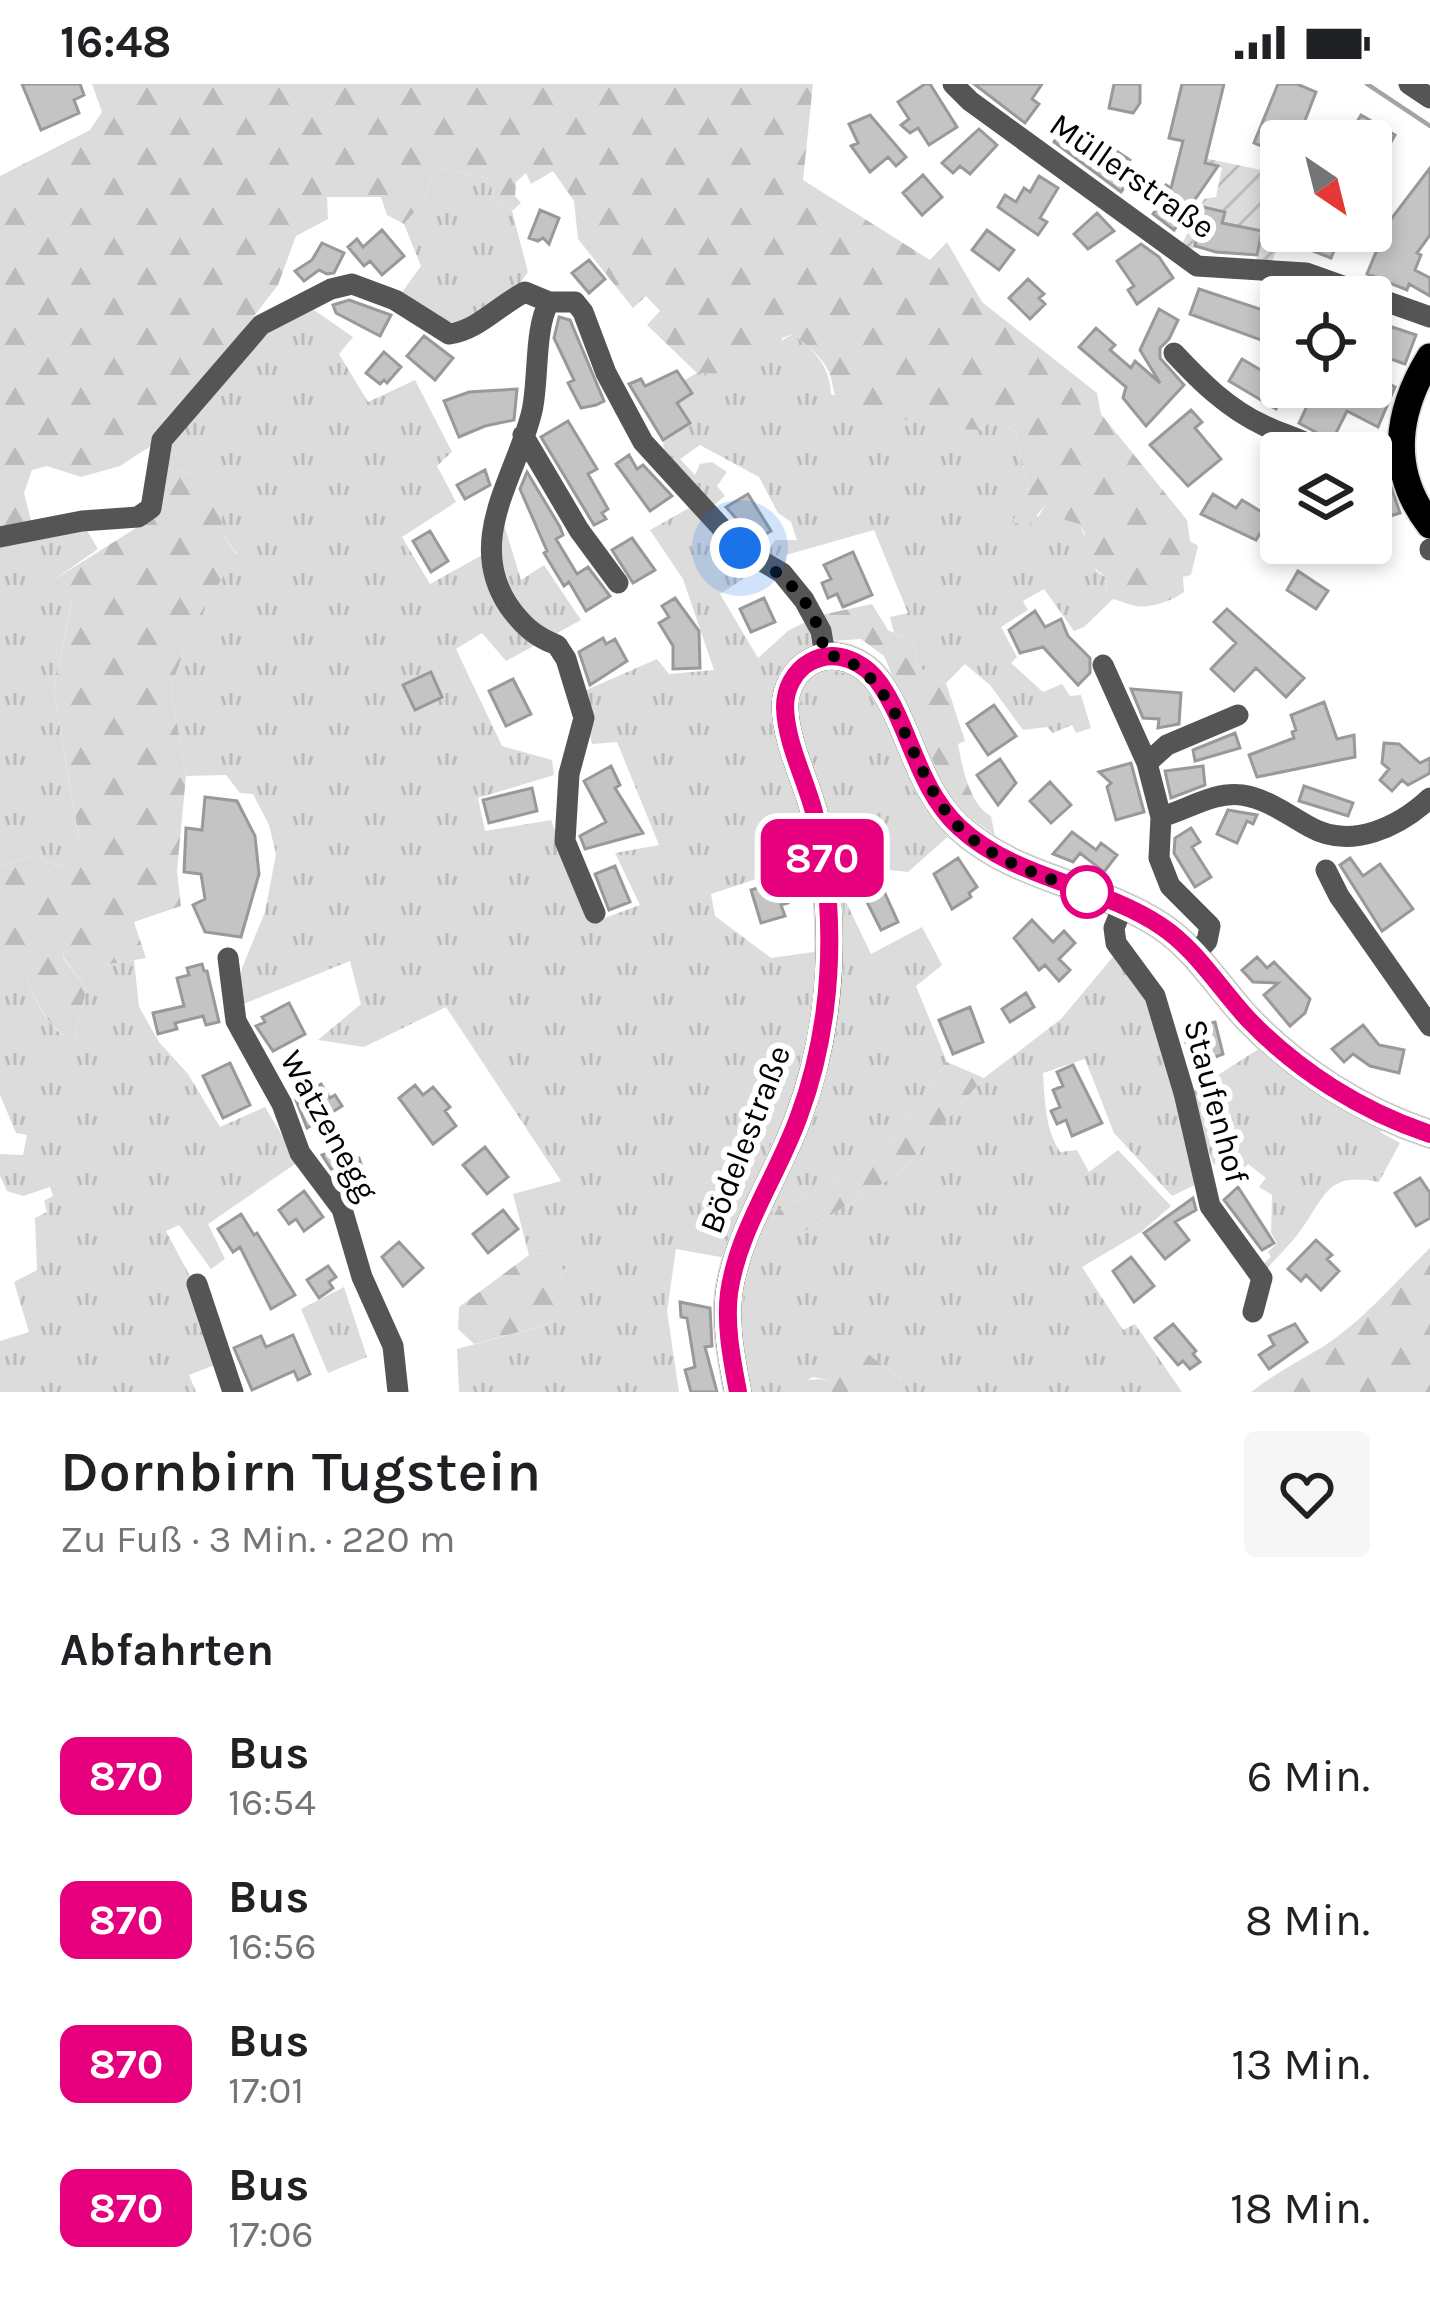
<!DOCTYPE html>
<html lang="de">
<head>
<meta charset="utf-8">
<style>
  body { margin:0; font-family:Karla,sans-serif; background:#f6f6f6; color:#202124; height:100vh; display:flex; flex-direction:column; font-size:45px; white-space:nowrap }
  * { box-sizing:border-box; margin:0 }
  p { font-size:39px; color:#757577 }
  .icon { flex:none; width:66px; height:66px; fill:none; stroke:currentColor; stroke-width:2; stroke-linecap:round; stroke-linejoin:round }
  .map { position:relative; height:1308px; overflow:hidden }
  .sheet { display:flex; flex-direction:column; background:#fff; flex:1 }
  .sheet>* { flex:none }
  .badge { padding:0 24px; border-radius:18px; font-size:42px; line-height:78px }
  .needle { width:78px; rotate:145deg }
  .controls { position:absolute; left:1260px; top:36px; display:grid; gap:24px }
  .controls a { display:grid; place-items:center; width:132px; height:132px; border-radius:12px; background:#fff; box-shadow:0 6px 18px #0003; font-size:60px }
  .you { position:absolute; width:60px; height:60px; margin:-30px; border:9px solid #fff; border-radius:50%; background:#1a73e8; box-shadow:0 0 0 18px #1a73e833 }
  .map>.badge { position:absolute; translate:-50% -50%; box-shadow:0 0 0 6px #fff }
  h2 { padding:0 60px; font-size:45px; line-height:108px }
  .round { display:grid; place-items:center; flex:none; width:126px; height:126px; border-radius:12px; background:#f6f6f6 }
  .head { display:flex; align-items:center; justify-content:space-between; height:204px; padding:0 60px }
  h1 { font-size:57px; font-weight:600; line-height:90px }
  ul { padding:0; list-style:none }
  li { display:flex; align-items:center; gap:36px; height:144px; padding:0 60px }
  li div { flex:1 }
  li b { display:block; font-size:45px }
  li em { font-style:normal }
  li .badge { min-width:132px; font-weight:700; text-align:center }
  .status { display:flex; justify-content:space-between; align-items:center; height:84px; padding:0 60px; background:#fff; direction:ltr }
  .status svg { height:33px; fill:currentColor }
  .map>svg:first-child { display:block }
  .grass { fill:url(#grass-tufts) }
  .forest { fill:url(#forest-firs) }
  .garden { fill:url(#garden-furrows) }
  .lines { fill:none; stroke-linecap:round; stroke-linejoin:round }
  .stream { stroke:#a3a3a3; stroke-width:4.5 }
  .building { fill:#c4c4c4; stroke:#999; stroke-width:3 }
  .major-casing { stroke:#dbdbdb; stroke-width:30 }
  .minor { stroke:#555; stroke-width:21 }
  .major { stroke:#000; stroke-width:27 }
  .line-casing { stroke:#fff; stroke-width:27 }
  .line { stroke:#e6007e; stroke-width:18 }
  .walk { stroke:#000; stroke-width:12; stroke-dasharray:0 21.6 }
  .stop-dot { fill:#fff; stroke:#e6007e; stroke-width:6 }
  .labels { text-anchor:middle; stroke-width:12; stroke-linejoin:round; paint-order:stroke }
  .street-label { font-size:33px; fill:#000; stroke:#fff }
</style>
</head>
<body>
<div class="status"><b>16:48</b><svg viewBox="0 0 49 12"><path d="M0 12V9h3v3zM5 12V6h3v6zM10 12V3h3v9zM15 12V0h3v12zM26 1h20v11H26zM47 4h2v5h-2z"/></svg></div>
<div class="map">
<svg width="1430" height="1308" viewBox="0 0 1430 1308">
  <defs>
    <pattern id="grass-tufts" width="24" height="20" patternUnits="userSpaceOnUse" patternTransform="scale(3)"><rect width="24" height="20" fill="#dcdcdc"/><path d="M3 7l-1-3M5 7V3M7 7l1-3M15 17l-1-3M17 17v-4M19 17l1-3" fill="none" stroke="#bbb"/></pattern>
    <pattern id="forest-firs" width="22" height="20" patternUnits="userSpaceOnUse" patternTransform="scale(3)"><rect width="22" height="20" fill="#dcdcdc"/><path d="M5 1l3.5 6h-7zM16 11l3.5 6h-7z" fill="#bbb"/></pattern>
    <pattern id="garden-furrows" width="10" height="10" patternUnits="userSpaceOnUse" patternTransform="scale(3)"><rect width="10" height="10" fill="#dcdcdc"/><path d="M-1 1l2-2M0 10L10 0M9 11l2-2" fill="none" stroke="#bbb"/></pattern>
  </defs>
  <rect width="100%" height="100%" fill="#fff"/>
  <path class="grass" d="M446,85L490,95L494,116L512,127L528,188C511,215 466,250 431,234C421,230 410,218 400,211L421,182L404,140L425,116L431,92Z
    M314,226L353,253L339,270L368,318L415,296L452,368L437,382L456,418L402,453L430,500L493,465L502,434L521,496L544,481L581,536L506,577L482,549L456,565L502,662L552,676L554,691L478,714L485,747L551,736L591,839L640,821L615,769L659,761L617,658L592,660L582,608L657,575L669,590L714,586L683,495L650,446L689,424L725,463L743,495L720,510L758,574L789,546L821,531L832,557C745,577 775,640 794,702C802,727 806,751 811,777L711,810L715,832L771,874L835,865L838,801L871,870L922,843L942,881L916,902L947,978L877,1076L776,1127L797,1152L901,1088L984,994L1061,935L1117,868L1142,900L1201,1098L1172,1112L1114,1049L1085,975L1043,989C1045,1018 1045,1044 1060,1068L1077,1066L1089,1088L1118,1066L1171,1122L1141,1148L1082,1183L1123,1246L1135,1240L1182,1308H897L902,1295L835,1246L829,1296L813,1293L800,1300L782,1299V1308H749L734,1227L743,1177L676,1165L667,1227L679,1308H459L457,1265L550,1240L553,1168L529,1171L513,1110L561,1097L446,923L364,963L318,956L361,920L350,877L236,923L242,884L265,828L276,770L269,741L253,710L240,709L226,691L186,692L171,603L194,539L237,470L221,448L200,395L180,386L163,390L168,348L251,240Z
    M793,250C814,267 830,281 831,310L898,338L930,328L980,346L989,339H1003L1016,348L1029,408L1024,422L1038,433L1048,417L1065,436L1080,439L1096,487L1107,494L1106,514H1114L1084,543L1074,547L1044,505L1023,517L1028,526L1001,543L1017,573L1011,579L1043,608L1062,600L1070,612L1081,611L1091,644L1076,649L1072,641L1053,649L1047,643L1023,646L990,601L965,580L946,599L918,583L914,559L894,549L890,533L908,529L874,446L786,471L785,480L767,470L775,456H797L791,438L778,429L759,393L700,361L680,375L695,391L700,380L712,378L727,388L717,402L725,412L713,422L664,367L663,356L690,339L677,319L683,297L697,289L724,290Z
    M83,440L98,465L45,502L72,515L54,605L79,756L64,782L42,778L40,771L0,782V450Z
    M835,583L862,594L952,749L908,788L834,780C830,765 826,749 824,734C822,725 824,713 821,705C807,668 767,592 835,583Z
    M0,864H14C32,896 37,946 77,957L75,945L87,905L63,873L64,865L104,881L134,876L139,923L159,958L188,990L220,1043L265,1023L298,1078L208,1140L225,1175L211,1185L179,1141L166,1147L192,1196L217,1280L189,1291L196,1308H0V1257L29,1248L14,1198L37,1186L35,1134L47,1128L44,1117L53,1112L50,1103L23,1112L7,1107L0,1092V1070L23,1071L27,1051L16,1049L0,1011Z
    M1260,964L1383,1043L1380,1048L1400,1059L1379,1098C1325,1087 1326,1113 1298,1150C1288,1163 1276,1174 1265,1187L1261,1182L1271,1173L1268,1168L1277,1159L1271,1149L1272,1111L1259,1103L1266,1094L1248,1080L1238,1092L1213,1080L1190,1009Z
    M344,1203L367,1273L328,1289L301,1225Z"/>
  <path class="forest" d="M92,0H813L803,96L930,176L947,158L982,218L1097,309L1101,330L1187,436L1190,457L1198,462L1191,491L1183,493L1184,508C1174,516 1149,525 1136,522C1124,520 1119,515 1106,514L1107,494L1073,467L1085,450L1080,440L1065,436L1048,418L1027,443L1012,438L1029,408L1016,348L1003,339H989L980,346L959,345L956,338L930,328L898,338L843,327C831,309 835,304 829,288C822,272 806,261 793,250L782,254L779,271L724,290L697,289L647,241L660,227L646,212L633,224L578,155L574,117L553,87L531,100L526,89L516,98L515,112L521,119L512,127L494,116L490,95L446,85L431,92L425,116L404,140L387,131L381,113H327L328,135L296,152L278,201L157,358L120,382L81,393L47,382L32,386L24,409L33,445L0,450V92L90,46L102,28Z
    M180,386L200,395L223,417L221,448L237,471L194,539L171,603L186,692L177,787L181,822L134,838L146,874L104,881L64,866L63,874L87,905L75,945L77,958C37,943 33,899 14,865L0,864V782L40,771L42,778L63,782V758L79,755L54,605L72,516L44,502L147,437L163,390Z
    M872,520L888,546L914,559L918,583L946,599L965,657L958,660C962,683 970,721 991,732L995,752L965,729L933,688L884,572L861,555L832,557L821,531Z
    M947,978L984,994L901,1088L797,1152L786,1170L763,1161L776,1127L877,1076Z
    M1430,1164V1308H1251C1274,1290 1299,1277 1324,1262C1364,1236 1396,1197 1430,1164Z
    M552,1168L579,1209L550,1240L474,1260L458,1245L459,1223L529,1171Z
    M834,1245L903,1296L897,1308H782L781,1299C799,1300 811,1293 829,1296Z"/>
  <path class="garden" d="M1199,73L1281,90L1284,147L1271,180L1256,178L1262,147L1222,139L1224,127L1203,124L1194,163L1191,166L1182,160L1204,115L1216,113L1222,84L1205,79Z"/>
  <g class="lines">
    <path class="stream" d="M1367,0L1430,42"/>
  </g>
  <path class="building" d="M22,0H80L84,11L74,16L79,29L41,46Z
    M925,0H930L957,43L929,61L918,44L910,49L901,41L909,35L898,18Z
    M974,0H1042L1032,15L1039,20L1025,39Z
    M1114,0H1140V19L1133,29L1109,24Z
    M1182,0H1224L1205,79L1218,82L1174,146L1153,130L1160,120L1155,116L1166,101L1171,104L1183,57L1169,54Z
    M1278,0H1297L1316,8L1297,57H1281V70L1254,59Z
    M870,31L906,73L896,82L888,73L870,88L851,62L858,59L849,40Z
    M1361,31L1395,51L1371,93V57H1346Z
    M1066,41L1110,73L1115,66L1130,76L1125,92L1130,96L1121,108L1054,58Z
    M979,45L997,61L970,90L960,82L953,89L942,79Z
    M1430,84V151L1417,169L1421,171L1415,186L1430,194V212L1409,200L1407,206L1367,190L1388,139Z
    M923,91L942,113L922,131L903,109Z
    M1039,92L1058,104L1040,134L1047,138L1038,151L998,123L1005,111L1016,118L1024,104L1030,108Z
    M1203,123L1225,128L1222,139L1262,147L1257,171L1216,168L1195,162Z
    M540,126L559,134L549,160L543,154L538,157L529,154Z
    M1097,129L1114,147L1088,165L1074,150Z
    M382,146L404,172L382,191L370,177L364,182L348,163L357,155L363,163Z
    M987,146L1014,166L999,186L972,166Z
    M1300,147H1342L1331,174L1295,160Z
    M322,159L344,169L334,189L327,190L319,186L304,197L295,187L312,176Z
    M1141,160L1159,173L1173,194L1137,220L1128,206L1134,202L1117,177Z
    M589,176L605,195L589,209L572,189Z
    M1028,195L1044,210L1039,214L1045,220L1030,235L1009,214Z
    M1199,205L1281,232L1272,260L1190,230Z
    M349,216L391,231L380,252L336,229L333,221Z
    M1159,225L1178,236L1169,255L1160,264V274L1184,301L1146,342L1123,314L1126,303L1079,263L1096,244L1115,261L1110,266L1131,284L1135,277L1160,299L1140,266Z
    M559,233L570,236L604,317L596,321L581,324L568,299L574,296L554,254Z
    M1392,243L1416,251L1405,280L1379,271Z
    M424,252L453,274L435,296L407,272Z
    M384,268L401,283L387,299L384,296L380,300L366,289Z
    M1242,275L1281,298V303H1289L1276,325L1229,297Z
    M677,287L692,309L677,319L690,339L663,356L629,300L641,295L645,302Z
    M1374,292L1395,303L1378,343L1347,327L1332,357L1299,339L1316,303H1332L1362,315Z
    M517,305L514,336L485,342L459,353L444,317L469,308Z
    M1191,326L1202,338L1195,344L1221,375L1188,402L1150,361Z
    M568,337L597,385L588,390L608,425L602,429L606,435L594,441L541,353Z
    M629,371L637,385L643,381L672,412L650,427L616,380Z
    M485,386L490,401L465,415L457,401Z
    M527,388L560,443L563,451L556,455L577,490L588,483L610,512L586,527L569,498L564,502L544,469L547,467L520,405Z
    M1387,391L1400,429L1371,438V395Z
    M748,410L771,447L755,456L726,423Z
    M1213,410L1236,424L1242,416L1270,433L1256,456L1201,430Z
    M430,447L448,477L431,488L413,457Z
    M632,454L655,486L633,499L612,466Z
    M853,468L872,511L843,523L837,510L828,514L822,499L831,495L824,481Z
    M1298,487L1328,507L1316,525L1287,506Z
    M675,514L699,547L700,584L673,585V562L659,539L669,533L662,522Z
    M764,514L775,538L751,548L740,525Z
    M1227,525L1304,594L1286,613L1256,584L1234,607L1211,585L1236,559L1214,538Z
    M1035,527L1045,543L1061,535L1068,552L1090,574V589L1078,601L1043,563L1020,569L1009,546Z
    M603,554L606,560L615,555L627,577L590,601L579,568Z
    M431,588L442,613L415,626L403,601Z
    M513,595L531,630L506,642L489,607Z
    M1131,605L1181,609L1179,640L1158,644L1159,635L1143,634Z
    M1324,618L1337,655L1354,651L1355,673L1257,693L1249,671L1294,654L1292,648L1296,646L1291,631Z
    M994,621L1016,652L988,671L967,640Z
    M1235,649L1240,664L1195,677L1193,666Z
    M1384,659L1399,660L1420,679L1430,674V689L1408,701L1402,696L1392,707L1380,696L1389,685L1382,679Z
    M1000,675L1016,699L998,721L977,691Z
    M1131,679L1144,728L1116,736L1107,703L1111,699L1099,688Z
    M611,682L620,701L615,704L643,749L585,765L580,752L606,738L584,697Z
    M1203,682L1205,701L1171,714L1165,687Z
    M1050,698L1071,721L1051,739L1030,717Z
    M1304,702L1353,719L1348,732L1299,717Z
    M532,704L537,727L489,739L483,716Z
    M205,713L237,717L255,752L259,790L241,853L205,848L193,821L205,815L201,790L184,788L186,744L202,746Z
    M1228,726L1257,731L1253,740L1247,737L1237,759L1217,750Z
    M1191,744L1200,758L1192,763L1211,793L1195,803L1174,769L1175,754Z
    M1072,748L1096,766L1101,759L1117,771L1104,788L1080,769L1073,778L1053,770Z
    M958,774L977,803L969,809L971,813L952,825L934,790Z
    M1350,774L1363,792L1380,780L1413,825L1382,847L1340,781Z
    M615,782L630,818L609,826L595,790Z
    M877,792L898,838L881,846L855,794Z
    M774,799L777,808L784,806L788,819L781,821L785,832L761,839L751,806Z
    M1032,836L1053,858L1064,847L1075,859L1059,875L1070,886L1059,897L1045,881L1039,886L1014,854Z
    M1257,873L1267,884L1274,878L1310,915L1305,929L1290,942L1264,911L1278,899L1253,898L1242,886Z
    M202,880L204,887H207L219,938L206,941L203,932L175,939L177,945L158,950L153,929L184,922L177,894L189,891L187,884Z
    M1026,909L1034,923L1010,938L1002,925Z
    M289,919L305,950L273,967L256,942L265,938L262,933Z
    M970,923L983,958L953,970L939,936Z
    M1215,938L1223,970L1192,982L1183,946Z
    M1363,941L1379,961L1404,966L1399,989L1370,982L1353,970L1344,978L1332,965Z
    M230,979L250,1021L223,1034L203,992Z
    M1073,981L1102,1039L1072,1052L1066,1036L1057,1040L1051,1027L1060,1023L1053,1006L1063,1002L1057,988Z
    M321,1000L330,1014L335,1011L342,1022L307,1044L296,1016Z
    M415,1001L423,1011L433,1003L450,1023L445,1027L456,1042L433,1060L399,1014Z
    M346,1062L351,1078L359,1074L369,1104L353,1114L337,1083L331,1085L322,1071Z
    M485,1063L508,1093L487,1110L463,1081Z
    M1420,1094L1430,1109V1134L1416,1142L1395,1109Z
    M1238,1103L1274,1159L1262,1166L1224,1116Z
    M304,1107L323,1133L304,1147L296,1135L289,1140L279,1126Z
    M1193,1114L1196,1126L1175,1138L1189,1156L1165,1175L1144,1149Z
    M503,1126L518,1145L488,1169L473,1150Z
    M241,1130L254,1151L257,1149L295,1211L271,1225L240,1163L233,1168L218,1145Z
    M1316,1156L1332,1171L1327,1175L1339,1187L1321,1206L1306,1191L1301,1197L1288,1185Z
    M399,1158L423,1184L403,1202L382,1173Z
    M1131,1173L1154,1202L1134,1218L1113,1187Z
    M328,1182L336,1193L329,1198L333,1204L319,1214L307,1196Z
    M680,1218L710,1224L712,1262L705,1263L717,1308H691L685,1286L695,1283L687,1234L681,1233Z
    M1173,1240L1196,1267L1193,1270L1200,1278L1190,1285L1183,1277L1178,1281L1155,1254Z
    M1295,1240L1307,1258L1269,1285L1259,1271L1274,1261L1269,1252Z
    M293,1251L310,1290L298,1296L294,1287L252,1306L234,1264L261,1252L266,1263Z"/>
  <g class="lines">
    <defs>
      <path id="major" d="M1430,273C1396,328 1388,387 1430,441
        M738,1308C732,1276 725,1242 729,1209C738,1146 778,1091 799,1032C824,964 833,890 828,818C826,788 821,757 814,728C805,694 786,659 785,623C785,605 794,587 810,578C835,564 864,577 880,600C911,645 917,704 959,743C1016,796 1098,800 1161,842C1197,866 1219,904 1248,935C1298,987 1361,1027 1430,1050"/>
    </defs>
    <use href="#major" class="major-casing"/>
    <path class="minor" d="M953,0L970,17L1197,182L1306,189L1430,233
      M1409,0L1430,14
      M549,218C534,245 539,296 532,327C517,391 465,455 508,521C521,540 535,553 557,561L566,575L584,634L569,690L565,757L595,829
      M1174,269C1200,297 1227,324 1263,341C1284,351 1304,355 1323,369
      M523,351L579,446L618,499
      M1371,380L1401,372
      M0,453L82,437L138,433L151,424L162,356L261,241L331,205L352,200L395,216L449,250C477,247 499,221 525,208L549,218H575L583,228L606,289L643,358L740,464L782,489L804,516L821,547L825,571
      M1430,465V466
      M1103,581L1147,679
      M1161,733C1187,726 1214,707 1242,711C1268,715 1288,731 1310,743C1351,766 1399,743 1430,714
      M1326,786L1339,812L1430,942
      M1123,822L1114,844L1116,859L1155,912L1184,1009L1210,1122L1262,1194L1253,1228
      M1194,871L1207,857L1210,842L1170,802L1159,774L1161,733L1147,679L1167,661L1238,631
      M228,874L236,937L282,1020L300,1069L342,1125L362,1193L393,1262L398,1308
      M197,1200L233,1308"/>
    <use href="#major" class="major"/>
  </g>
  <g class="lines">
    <defs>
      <path id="line" d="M738,1308C732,1276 725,1242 729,1209C738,1146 778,1091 799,1032C824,965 833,890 828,818C826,788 821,757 814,728C805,694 786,659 785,623C785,605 794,587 810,578C835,564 864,577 880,600C911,645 917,704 959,743C1016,796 1098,800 1161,842C1197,866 1219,904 1248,935C1298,987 1361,1027 1430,1050"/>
    </defs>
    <use href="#line" class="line-casing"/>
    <use href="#line" class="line"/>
    <path class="walk" d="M740,464C785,491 816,515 825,571C897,577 909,690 956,740C989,776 1042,792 1087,808"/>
  </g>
  <circle class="stop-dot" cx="1087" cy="808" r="24"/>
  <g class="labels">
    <g class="street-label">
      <text transform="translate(1133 91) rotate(35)" y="12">Müllerstraße</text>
      <text transform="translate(1217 1017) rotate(75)" y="12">Staufenhof</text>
      <text transform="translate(330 1041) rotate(61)" y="12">Watzenegg</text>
      <text transform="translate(744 1055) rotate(-69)" y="12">Bödelestraße</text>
    </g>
  </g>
</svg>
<div class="controls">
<a><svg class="needle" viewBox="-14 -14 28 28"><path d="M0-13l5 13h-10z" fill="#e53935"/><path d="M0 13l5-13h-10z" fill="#757577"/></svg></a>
<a><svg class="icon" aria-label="locate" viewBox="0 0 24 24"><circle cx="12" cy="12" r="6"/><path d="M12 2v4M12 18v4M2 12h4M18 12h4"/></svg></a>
<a><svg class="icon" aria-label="layers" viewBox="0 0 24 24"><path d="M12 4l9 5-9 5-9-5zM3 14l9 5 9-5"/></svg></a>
</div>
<div class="you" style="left:740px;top:464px"></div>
<b class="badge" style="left:822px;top:774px;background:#e6007e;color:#fff">870</b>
</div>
<section class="sheet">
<div class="head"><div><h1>Dornbirn Tugstein</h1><p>Zu Fuß · 3 Min. · 220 m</p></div><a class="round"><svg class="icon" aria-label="heart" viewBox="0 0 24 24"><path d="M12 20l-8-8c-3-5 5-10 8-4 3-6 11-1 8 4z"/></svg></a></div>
<h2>Abfahrten</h2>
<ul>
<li><span class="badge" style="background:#e6007e;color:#fff">870</span><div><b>Bus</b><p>16:54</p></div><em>6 Min.</em></li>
<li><span class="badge" style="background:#e6007e;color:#fff">870</span><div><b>Bus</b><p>16:56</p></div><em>8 Min.</em></li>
<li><span class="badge" style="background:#e6007e;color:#fff">870</span><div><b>Bus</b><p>17:01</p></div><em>13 Min.</em></li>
<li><span class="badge" style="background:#e6007e;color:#fff">870</span><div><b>Bus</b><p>17:06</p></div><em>18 Min.</em></li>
</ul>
</section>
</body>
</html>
